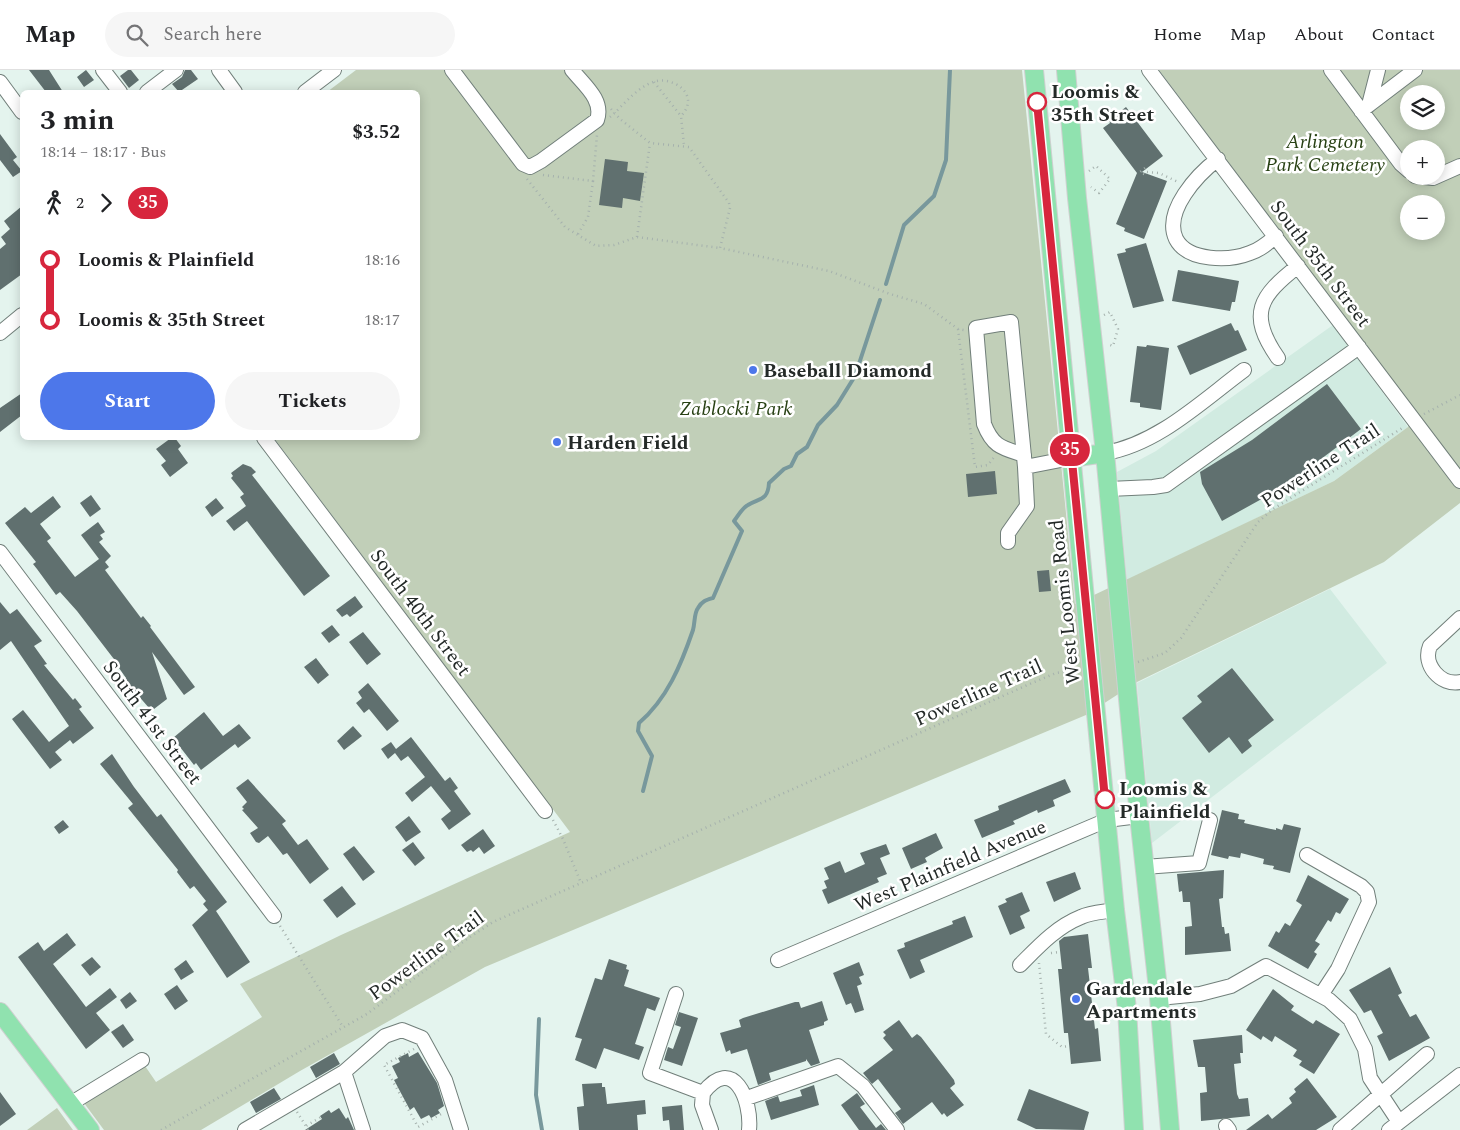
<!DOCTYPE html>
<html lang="en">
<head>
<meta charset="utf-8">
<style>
  body { margin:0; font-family:Spectral,serif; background:#f6f6f6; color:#202124; height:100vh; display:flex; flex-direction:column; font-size:19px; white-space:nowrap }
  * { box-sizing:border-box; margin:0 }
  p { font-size:16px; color:#757577 }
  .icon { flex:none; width:28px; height:28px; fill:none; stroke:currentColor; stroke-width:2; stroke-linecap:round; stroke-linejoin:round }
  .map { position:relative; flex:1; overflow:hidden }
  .side { position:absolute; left:20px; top:20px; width:400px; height:350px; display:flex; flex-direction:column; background:#fff; border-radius:8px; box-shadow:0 2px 12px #0003 }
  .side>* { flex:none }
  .badge { padding:0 10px; border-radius:16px; font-size:18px; line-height:32px }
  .controls { position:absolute; left:1400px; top:15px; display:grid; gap:10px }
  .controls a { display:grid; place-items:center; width:45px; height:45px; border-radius:50%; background:#fff; box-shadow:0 2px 12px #0003; font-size:25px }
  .map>.badge { position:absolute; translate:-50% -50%; box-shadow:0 0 0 2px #fff }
  .legs { display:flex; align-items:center; gap:8px; height:55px; padding:0 20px; font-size:16px }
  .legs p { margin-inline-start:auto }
  .head { display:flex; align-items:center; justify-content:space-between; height:85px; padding:0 20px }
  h1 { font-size:28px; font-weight:700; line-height:38px }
  .button { display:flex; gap:10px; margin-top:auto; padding:10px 20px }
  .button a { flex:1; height:58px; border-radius:30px; background:#4d77ea; color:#fff; font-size:20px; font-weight:700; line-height:58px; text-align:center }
  .button a+a { background:#f6f6f6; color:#202124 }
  ul { padding:0 20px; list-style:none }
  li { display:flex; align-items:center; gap:18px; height:60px; font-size:19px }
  li i { display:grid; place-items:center; width:8px; height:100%; margin:0 6px; background:currentColor }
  li i::after { content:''; width:12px; height:12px; margin:-6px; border:4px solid; border-radius:50%; background:#fff }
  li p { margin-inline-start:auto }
  li:first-child i { background:linear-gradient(#0000 50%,currentColor 0) }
  li:last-child i { background:linear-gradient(currentColor 50%,#0000 0) }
  header { display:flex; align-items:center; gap:30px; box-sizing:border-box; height:70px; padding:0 25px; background:#fff; border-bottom:1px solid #e0e0e0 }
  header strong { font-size:24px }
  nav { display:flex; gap:28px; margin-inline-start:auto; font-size:18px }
  .search { width:350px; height:45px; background:#f6f6f6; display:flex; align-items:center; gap:12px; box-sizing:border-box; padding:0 18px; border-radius:28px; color:#757577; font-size:19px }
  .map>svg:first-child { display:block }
  .built { fill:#d1ebe1 }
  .green { fill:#c1cfb8; fill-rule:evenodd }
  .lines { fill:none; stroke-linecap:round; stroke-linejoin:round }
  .stream { stroke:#78989c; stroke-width:4 }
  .building { fill:#60706f }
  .minor-casing { stroke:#717f7a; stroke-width:16 }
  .major-casing { stroke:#cfd0d0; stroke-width:20 }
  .path { stroke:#a5b1ad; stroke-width:2.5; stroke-dasharray:1 4; stroke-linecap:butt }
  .minor { stroke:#fff; stroke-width:14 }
  .major { stroke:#90e2af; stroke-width:18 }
  .line-1-casing { stroke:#fff; stroke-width:11 }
  .line-1 { stroke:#d7263d; stroke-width:8 }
  .stop-1-dot { fill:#fff; stroke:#d7263d; stroke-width:2.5 }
  .poi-dot { fill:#4d77ea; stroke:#fff; stroke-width:2 }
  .labels { text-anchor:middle; stroke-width:5; stroke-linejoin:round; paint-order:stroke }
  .stop-label { font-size:20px; font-weight:bold; fill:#242a28; stroke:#fff; text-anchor:start }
  .park-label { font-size:20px; font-style:italic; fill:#284114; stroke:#fff }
  .street-label { font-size:20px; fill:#242a28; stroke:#fff }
  .poi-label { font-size:20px; font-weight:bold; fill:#242a28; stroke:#fff; text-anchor:start }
</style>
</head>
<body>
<header>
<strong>Map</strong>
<div class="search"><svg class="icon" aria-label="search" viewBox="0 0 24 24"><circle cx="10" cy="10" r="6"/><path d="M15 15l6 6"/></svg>Search here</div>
<nav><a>Home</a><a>Map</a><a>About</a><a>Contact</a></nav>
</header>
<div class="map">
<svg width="1460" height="1060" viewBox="0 0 1460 1060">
  <rect width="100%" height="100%" fill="#e4f4ee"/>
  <path class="built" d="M1333,255L1408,357L1334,411L1127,510L1117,402L1156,381Z
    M1330,519L1387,593L1152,773L1137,613Z"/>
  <path class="green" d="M356,0H1022L1075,534L1334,411L1408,357L1414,339L1159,0H1460V433L1384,492L1137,612L1086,645L485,897L300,1001L201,1060H104L84,1033L143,993L156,1012L262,947L240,914L341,865L570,762L274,368H418V22H327ZM1409,24H1436V51H1409ZM1409,79H1436V106H1409ZM1409,134H1436V161H1409Z
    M57,1038L73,1060H27Z"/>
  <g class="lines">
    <path class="stream" d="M886,214L904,155L934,126L946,90L950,0
      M643,721L652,686L638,661L639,653C667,629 681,595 693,560C695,553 694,543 698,538C702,531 706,530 713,528L742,461L734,451C738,446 742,438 748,435C759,428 768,431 769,413L784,399L791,396L797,384L807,377L818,355L837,335L855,306L880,230
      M539,949L536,1025L542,1060"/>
  </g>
  <path class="building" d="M29,0H49L63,22H46Z
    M86,0L94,10L84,17L77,7Z
    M128,0H131L139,10L129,18L120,6Z
    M185,0H191L198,9L179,22L172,14L182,7Z
    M1126,37L1163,86L1142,102L1167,111L1144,169L1124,161L1125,158L1116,154L1137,103L1103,58L1110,53L1109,50Z
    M0,64L17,87L13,90L22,101L13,107L0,90Z
    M605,89L628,92L627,101L644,103L640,131L623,128L622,138L599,135Z
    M22,136V204L0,220V179L6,174L1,167L10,159L4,151Z
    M1146,173L1164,231L1133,238L1117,184L1126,182L1125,179Z
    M1178,200L1239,211L1235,232H1232L1230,241L1172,231Z
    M1231,253L1235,261L1238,260L1247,280L1190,305L1177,276Z
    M1147,275L1169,278L1161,340L1140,337V333L1130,332L1137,276L1146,277Z
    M1327,314L1361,359L1285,416L1222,451L1202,414L1200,402L1252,370Z
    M22,323V345L0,362V338Z
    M171,368H175L181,376L178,379L188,393L170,407L161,395L166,391L156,379Z
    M243,394L251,397L256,402L252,405L330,506L304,526L247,451L234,461L226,451L246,436L240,427L244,424L231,408L233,406L231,403Z
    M995,401L997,424L968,427L966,404Z
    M91,425L101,439L90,447L80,433Z
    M53,426L61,437L40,454L51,468L47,471L75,507L99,489L81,465L98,452L105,462L100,465L103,469L99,472L111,486L105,492L109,497L105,500L141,548L143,546L151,556L150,557L195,617L184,625L152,582L167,629L154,639L151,636L149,638L124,609L126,608L119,598L120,597L77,541L60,522L56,525L37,499L33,494L36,492L5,453L25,437L31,443Z
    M216,428L224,438L212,447L205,437Z
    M1049,500L1051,521L1039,522L1037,501Z
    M355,526L363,537L350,547L347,544L342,547L336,540Z
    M0,532L10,544L17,539L42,571L34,576L47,594L44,595L73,630L75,628L82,637L79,639L94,658L73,674L70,670L55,682L62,690L50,699L12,649L23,640L49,672L69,656L11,571L0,580Z
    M332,555L340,565L329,573L321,563Z
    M363,562L381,584L367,595L349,572Z
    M316,588L329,605L318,614L304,597Z
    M1232,598L1274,650L1248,670L1252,676L1242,684L1229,667L1209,683L1182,648L1202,632L1197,626Z
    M368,613L399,651L387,661L369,639L364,643L356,633L362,628L358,622Z
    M204,642L223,666L239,654L251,668L238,678L235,674L201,700L196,693L194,695L173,668Z
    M353,656L362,666L344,680L337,671Z
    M411,667L445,711L450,707L458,718L454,721L471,744L449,760L441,749L451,741L431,716L412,732L405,723L425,707L408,686L401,691L395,683L388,689L381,679L391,672L396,679Z
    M112,684L134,717L157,747L161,744L227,832L216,841L250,892L227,908L192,855L208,840L203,834L206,831L194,816L190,819L177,802L178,800L128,738L133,734L100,694Z
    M248,709L286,751L282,754L298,775L307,769L329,799L310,814L287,783L283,785L268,766L259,773L256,772L250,763L258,758L242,740L244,739L242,737L247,732L236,718Z
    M1065,709L1071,722L1053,730L1055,736L1038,743L1037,740L1013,751L1015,754L982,768L974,750L999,740L998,736Z
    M1222,740L1239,744L1238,749L1245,750L1244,753L1276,760V758L1282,760L1284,754L1301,758L1290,803L1273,799L1274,796L1263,794L1264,789L1241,783L1240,788L1229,786L1228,789L1211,785Z
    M409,746L421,762L406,772L395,757Z
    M63,750L69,757L59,764L54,757Z
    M483,759L495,776L484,784L479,777L473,782L471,780L467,782L461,775Z
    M936,763L943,778L925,788L927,792L911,799L902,778Z
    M413,772L425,788L415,796L402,780Z
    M886,774L890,784L880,788L887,804L877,808L879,812L828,834L822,820L827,818L824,811L829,809L824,798L840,791L845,803L865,794L860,783Z
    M354,776L375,802L363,811L343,784Z
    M1224,800L1223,828L1219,829L1222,857H1224L1225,864L1229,863L1231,881L1185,885V857L1192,856L1190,832H1183L1182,821L1179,822L1177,804Z
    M1075,802L1081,819L1054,832L1046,812Z
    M1308,805L1349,829L1340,844L1336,842L1331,852L1328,850L1315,871L1320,874L1314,882L1317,884L1308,899L1268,876L1276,861L1279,863L1285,853L1290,856L1302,835L1296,831Z
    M342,816L356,834L337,848L323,830Z
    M1022,822L1030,841L1020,846L1025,858L1010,865L998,836L1007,832L1005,829Z
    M965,846L973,867L920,890L925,902L910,909L897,880L905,877L904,873L953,854L952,851Z
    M67,863L76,875L53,894L77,925L86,937L110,918L117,927L96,943L110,960L86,979L18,887L38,872L44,881Z
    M1088,864L1092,898H1088L1095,959L1098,958L1101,991L1071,994L1068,963H1064L1058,899H1062L1059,871L1064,867Z
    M92,887L101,897L90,906L81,895Z
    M609,889L627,895L626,899L629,900L624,916L660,928L655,941L647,938L635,974L644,977L639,990L604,978L596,999L575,990L582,969L575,967L595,908L602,910Z
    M186,890L194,902L181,910L174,899Z
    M859,892L864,905L859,907L862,914L857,916L864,940L855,943L851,933L846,935L833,903Z
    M1390,897L1402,923L1398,925L1410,947L1416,944L1430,968L1389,991L1377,966L1383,963L1371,940L1364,943L1349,920Z
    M177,915L188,931L175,940L164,924Z
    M1273,919L1294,936L1291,940L1313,954L1316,950L1340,964L1314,1004L1299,995L1302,991L1293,986L1297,980L1275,966L1272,972L1263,966L1261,970L1246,960Z
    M130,922L137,931L126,939L120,930Z
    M822,931L828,950L824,952V955L809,960L820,993L811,996L806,989V991L769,1003L771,1010L758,1015L747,979L731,984L730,980L726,982L720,963L741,957L739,950L743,948L795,932H799L801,938Z
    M679,942L698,948L682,996L664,990L668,977L673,979L681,957L675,955Z
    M899,950L912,968L917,964L921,967L954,1010L955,1014L950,1018L964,1035L947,1047L944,1043L942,1045L932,1032L903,1054L895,1043L901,1039L878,1009L872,1014L863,1003L893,980L883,968L886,965L883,962Z
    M123,954L134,970L123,978L111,962Z
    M1242,965L1243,983H1240L1241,993L1234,994L1237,1024L1239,1029L1248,1028L1250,1046L1201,1051L1200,1023L1207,1022L1205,997H1198L1193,970Z
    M418,982L437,1013L444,1036L438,1040L440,1043L431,1048L429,1045L421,1049L414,1037L410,1040L394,1010L398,1008L392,996L400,992L398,988L408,983L409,987Z
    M334,983L340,994L316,1008L310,997Z
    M1307,1008L1337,1047L1316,1060H1246L1268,1044L1272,1049L1292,1033L1289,1028L1296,1022L1294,1019Z
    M602,1013V1017H605L607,1034L645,1030L646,1044L637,1045L638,1060H579L577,1037L584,1036L582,1014Z
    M814,1015L819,1035L771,1050L765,1031L778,1026L780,1032L802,1026L800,1020Z
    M274,1018L281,1029L256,1043L250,1032Z
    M1029,1019L1089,1042L1084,1060L1036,1059L1017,1050Z
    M0,1022L16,1044L0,1056Z
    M857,1023L865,1034L860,1037L876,1058L881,1054L886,1060H859L841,1035Z
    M682,1035L684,1060H670L669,1050L663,1051L662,1037Z
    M339,1038L346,1049L348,1047L354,1060H305L322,1049L320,1046L329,1040L331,1043Z"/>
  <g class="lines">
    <defs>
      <path id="minor" d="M103,0L120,22
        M219,0L235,22
        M452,0L523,94L530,97L541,91L597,50C604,30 584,15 572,0
        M1149,0L1460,411
        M1331,0L1401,94L1409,101
        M0,12L22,42
        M147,22L176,0
        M305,22L334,0
        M1369,35L1378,0
        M1361,41L1415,0
        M1218,89C1198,104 1163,141 1176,169C1188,192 1230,191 1250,183C1260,180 1268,173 1276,166
        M1415,106L1433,108L1460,96
        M0,263L22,245
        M1278,288C1247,244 1260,226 1298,196
        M264,368L545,741
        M1105,383C1158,374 1202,331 1244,300
        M1024,385C1002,378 993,377 984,354L976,258L1011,252L1025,397L1071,388
        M1109,419L1153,417L1166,415L1359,277
        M1008,472V463L1027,436L1025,397
        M0,482L274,846
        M1460,548L1430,576C1422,595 1441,616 1460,612
        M1307,785L1361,816L1367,822L1369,832L1338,899L1321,925
        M1144,797L1199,793L1210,750
        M778,890L1107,750L1139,746
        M1020,895C1038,877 1056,857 1081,847C1091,842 1104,842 1115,840
        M676,924L650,1003L703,1023
        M1159,928L1200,924L1231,916L1266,896L1329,930L1350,949L1365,979L1370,1008L1399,1052
        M344,1002L363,1060
        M747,1028L838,996L863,1016L897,1060
        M70,1034L142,990
        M1226,1056L1229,1060
        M245,1060L344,1002L385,966L402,960L422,968L445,1010L461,1060
        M711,1060L702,1035L703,1023C733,984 752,1030 749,1060
        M1340,1060L1427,984
        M1389,1060L1460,1005"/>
      <path id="major" d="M1034,0L1115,840L1127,939L1134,1060
        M1066,0L1077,128L1105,383L1139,746L1159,928L1170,1060
        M1071,388L1105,383
        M0,942L90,1060"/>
    </defs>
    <use href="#minor" class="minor-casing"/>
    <use href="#major" class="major-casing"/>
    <path class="path" d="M654,12L681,46
      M611,39L620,49L650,73L689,77L729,133L730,138L720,178L829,201L890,224L924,234L958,259L964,260
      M610,47C623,36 636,18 653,12C671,5 702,24 681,46L684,75
      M1145,98L1140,102L1146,105
      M1089,101L1096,96L1110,109L1099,123L1091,117
      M1147,102L1159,103L1178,112
      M543,105L593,111L597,65
      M527,109L565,157L596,176L614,175L637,167L720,178
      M578,164L588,147L593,111
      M637,167L650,73
      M1104,245L1110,242L1118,259L1113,276L1108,274
      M958,259L975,397L988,395L995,386
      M1424,344L1460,325
      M1138,592L1165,583L1181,568L1258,452L1273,439L1404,357
      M553,750L563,769L581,813
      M280,856L343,957
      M1051,883L1060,882
      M1039,893L1046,964L1062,977L1069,976
      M414,979L384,995L418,1057L443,1043
      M297,1042L306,1056
      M161,1060L367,944L467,869L493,852L1032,613L1056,603L1078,600
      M308,1060L306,1056L321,1047"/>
    <use href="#minor" class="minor"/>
    <use href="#major" class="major"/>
  </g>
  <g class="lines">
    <defs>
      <path id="line-1" d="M1037,32L1105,729"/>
    </defs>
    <use href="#line-1" class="line-1-casing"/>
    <use href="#line-1" class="line-1"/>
  </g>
  <g class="stop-1-dot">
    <circle cx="1037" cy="32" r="9"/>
    <circle cx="1105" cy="729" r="9"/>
  </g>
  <g class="poi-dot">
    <circle cx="753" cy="300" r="5"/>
    <circle cx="557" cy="372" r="5"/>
    <circle cx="1076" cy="929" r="5"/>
  </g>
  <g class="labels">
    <g class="stop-label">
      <text x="1051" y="28">Loomis &amp;<tspan x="1051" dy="23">35th Street</tspan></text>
      <text x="1119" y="725">Loomis &amp;<tspan x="1119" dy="23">Plainfield</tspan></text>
    </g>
    <g class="park-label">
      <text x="1325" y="78">Arlington<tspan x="1325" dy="23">Park Cemetery</tspan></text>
      <text x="736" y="345">Zablocki Park</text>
    </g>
    <g class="street-label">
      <text transform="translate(1321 193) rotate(53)" y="7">South 35th Street</text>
      <text transform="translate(1320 395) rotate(-33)" y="7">Powerline Trail</text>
      <text transform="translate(1064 532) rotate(-96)" y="7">West Loomis Road</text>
      <text transform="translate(421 542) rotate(53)" y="7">South 40th Street</text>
      <text transform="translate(978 622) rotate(-24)" y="7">Powerline Trail</text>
      <text transform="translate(153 652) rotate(53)" y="7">South 41st Street</text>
      <text transform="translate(950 795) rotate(-23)" y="7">West Plainfield Avenue</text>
      <text transform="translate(426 885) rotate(-36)" y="7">Powerline Trail</text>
    </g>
    <g class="poi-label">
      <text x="763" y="307">Baseball Diamond</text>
      <text x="567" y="379">Harden Field</text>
      <text x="1086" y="925">Gardendale<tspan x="1086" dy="23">Apartments</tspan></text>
    </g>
  </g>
</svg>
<div class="controls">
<a><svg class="icon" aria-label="layers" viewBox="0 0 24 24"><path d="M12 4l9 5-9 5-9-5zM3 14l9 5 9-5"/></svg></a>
<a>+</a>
<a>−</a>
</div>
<b class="badge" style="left:1070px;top:380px;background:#d7263d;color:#fff">35</b>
<section class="side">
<div class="head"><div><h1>3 min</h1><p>18:14 – 18:17 · Bus</p></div><b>$3.52</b></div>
<div class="legs"><svg class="icon" aria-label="walk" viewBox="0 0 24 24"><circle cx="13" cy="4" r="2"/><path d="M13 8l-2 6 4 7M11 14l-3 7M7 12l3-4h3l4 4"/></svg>2<svg class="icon" aria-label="forward" viewBox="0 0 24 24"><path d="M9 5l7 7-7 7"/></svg><b class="badge" style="background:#d7263d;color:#fff">35</b></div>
<ul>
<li><i style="color:#d7263d"></i><b>Loomis &amp; Plainfield</b><p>18:16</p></li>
<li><i style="color:#d7263d"></i><b>Loomis &amp; 35th Street</b><p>18:17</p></li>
</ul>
<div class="button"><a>Start</a><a>Tickets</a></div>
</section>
</div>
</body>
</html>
